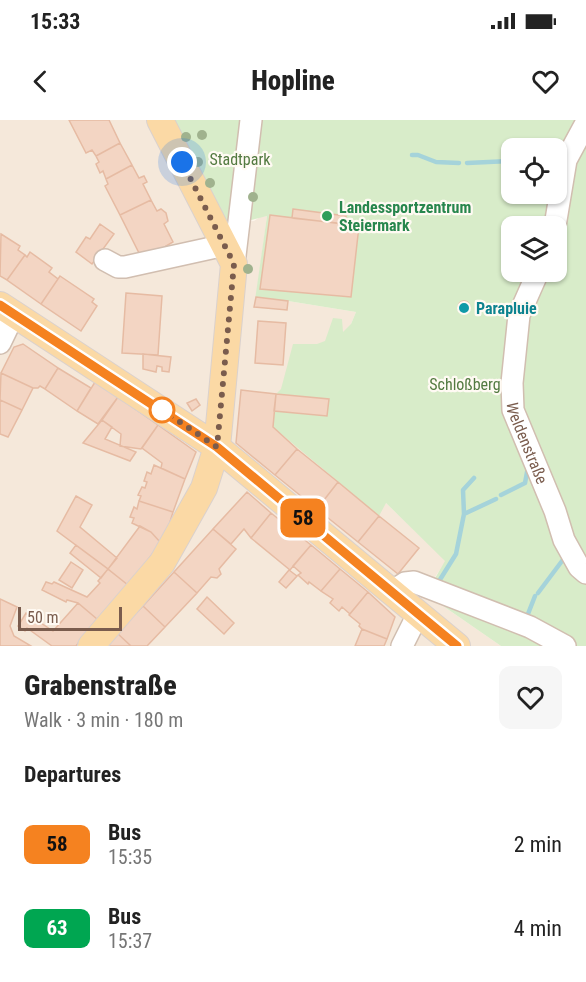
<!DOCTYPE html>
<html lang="en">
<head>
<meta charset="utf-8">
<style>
  body { margin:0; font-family:"Roboto Condensed",sans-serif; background:#f6f6f6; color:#222; height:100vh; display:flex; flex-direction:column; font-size:22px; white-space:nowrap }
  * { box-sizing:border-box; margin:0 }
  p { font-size:20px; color:#767676 }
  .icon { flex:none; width:33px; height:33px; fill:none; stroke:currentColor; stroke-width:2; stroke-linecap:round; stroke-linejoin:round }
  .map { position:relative; height:526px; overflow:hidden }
  .panel { display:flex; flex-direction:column; background:#fff; flex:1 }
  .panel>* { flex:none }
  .badge { padding:0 12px; border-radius:9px; font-size:21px; line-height:39px }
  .controls { position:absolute; left:501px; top:18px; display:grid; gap:12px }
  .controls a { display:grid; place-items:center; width:66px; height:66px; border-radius:12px; background:#fff; box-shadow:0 2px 4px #0004; font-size:30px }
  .scale { position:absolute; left:18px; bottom:15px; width:104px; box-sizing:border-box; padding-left:6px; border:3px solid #7a5c4d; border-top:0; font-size:16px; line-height:21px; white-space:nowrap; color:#7a5c4d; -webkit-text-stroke:4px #fffaf3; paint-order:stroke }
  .you { position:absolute; width:30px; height:30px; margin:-15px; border:4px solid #fff; border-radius:50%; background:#1a73e8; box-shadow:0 0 0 9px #1a73e833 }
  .map>.badge { position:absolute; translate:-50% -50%; box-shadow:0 0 0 3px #fff }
  h2 { padding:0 24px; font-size:22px; line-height:54px }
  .round { display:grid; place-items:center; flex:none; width:63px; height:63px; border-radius:12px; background:#f6f6f6 }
  .overview { display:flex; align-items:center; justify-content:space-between; height:102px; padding:0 24px }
  h1 { font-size:28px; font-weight:800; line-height:45px }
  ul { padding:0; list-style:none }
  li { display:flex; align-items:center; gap:18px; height:84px; padding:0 24px }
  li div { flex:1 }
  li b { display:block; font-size:22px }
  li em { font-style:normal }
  li .badge { min-width:66px; font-weight:700; text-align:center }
  .status { display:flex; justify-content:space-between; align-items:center; height:42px; padding:0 30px; background:#fff; direction:ltr }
  .status svg { height:16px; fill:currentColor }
  header { display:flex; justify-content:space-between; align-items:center; height:78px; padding:0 24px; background:#fff; font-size:27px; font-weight:800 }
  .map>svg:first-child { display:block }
  .residential { fill:#f5e8da }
  .green { fill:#d8ecc9; fill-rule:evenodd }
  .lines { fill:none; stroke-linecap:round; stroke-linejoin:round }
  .stream { stroke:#a5d3da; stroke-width:4.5 }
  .building { fill:#f3d5c3; stroke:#e6bba3; stroke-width:1.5 }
  .minor-casing { stroke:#d1beb0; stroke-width:24 }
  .major-casing { stroke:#dad1cd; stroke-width:28 }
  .minor { stroke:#fff; stroke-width:21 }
  .major { stroke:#fbd9a5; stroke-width:26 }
  .tree { fill:#a0b28e }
  .line-casing { stroke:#fff; stroke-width:14 }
  .line { stroke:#f58220; stroke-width:9 }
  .walk { stroke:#7a5c4d; stroke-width:6; stroke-dasharray:0 10.8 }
  .leisure-dot { fill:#2e9e5b; stroke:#fffaf3; stroke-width:2 }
  .culture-dot { fill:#0f9aa8; stroke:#fffaf3; stroke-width:2 }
  .stop-dot { fill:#fff; stroke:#f58220; stroke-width:3 }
  .labels { text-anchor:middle; stroke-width:4.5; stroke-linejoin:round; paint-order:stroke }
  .park-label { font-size:16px; fill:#537a41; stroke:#fffaf3 }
  .leisure-label { font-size:16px; font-weight:bold; fill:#27864d; stroke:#fffaf3; text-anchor:start }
  .culture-label { font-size:16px; font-weight:bold; fill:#0d838f; stroke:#fffaf3; text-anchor:start }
  .street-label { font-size:16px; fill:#7a5c4d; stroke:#fffaf3 }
</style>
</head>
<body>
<div class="status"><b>15:33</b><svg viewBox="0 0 49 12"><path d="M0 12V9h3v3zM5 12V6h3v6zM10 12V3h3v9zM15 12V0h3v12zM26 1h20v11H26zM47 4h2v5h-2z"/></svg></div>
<header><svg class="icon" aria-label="back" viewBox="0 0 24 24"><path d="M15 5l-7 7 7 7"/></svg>Hopline<svg class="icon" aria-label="heart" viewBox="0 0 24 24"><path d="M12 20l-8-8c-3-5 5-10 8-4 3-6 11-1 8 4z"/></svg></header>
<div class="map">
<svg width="586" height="526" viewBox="0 0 586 526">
  <rect width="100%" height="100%" fill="#fdf6ec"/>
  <path class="residential" d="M0,0H175L228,103L254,101L260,97L267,96L255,186L287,190L288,181L356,192L351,204L386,383L446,441L435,457L446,488L501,526H0Z"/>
  <path class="green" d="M175,0H586V526H501L446,488L427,472L445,441L386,383L379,396L273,307L274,291L328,279L276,274L281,269L293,224H317L325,221L333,198L342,199L343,212L351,204L356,192L288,181L287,190L254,187L267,96L232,105L228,103ZM512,28H556V74H512ZM512,106H556V152H512Z"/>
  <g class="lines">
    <path class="stream" d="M412,35H418L436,42L459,43
      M467,43L512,41
      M501,375L525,363L528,347
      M464,394L463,370L474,358
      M436,466L456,434L464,394L496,379
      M538,473L565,437
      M526,499L535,476"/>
  </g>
  <path class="building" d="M69,0H109L120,23L96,36L92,30L86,33Z
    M120,23L132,45L106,59L103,51L100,53L96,44L99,42L96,36Z
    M132,45L139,58L144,56L147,62L143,64L151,80L120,95L105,66L108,64L106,59Z
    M151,80L157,91L161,89L166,93L168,101L164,104L173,122L166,126L168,129L143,141L120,95Z
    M293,89L346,96V104L292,98Z
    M270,95L359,106L351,177L260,169Z
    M100,104L114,114L92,144L76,132L86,117L90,119Z
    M1,114L20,126L18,130L25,135L7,160L0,156Z
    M30,132L52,148L49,152L58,159L41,184L7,160L25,135L27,137Z
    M60,156L94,179L92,182L97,186L81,211L41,184Z
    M126,173L162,176L158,235L122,233Z
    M256,177L288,181L287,190L254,187Z
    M458 187a6 6 0 1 1 12 0a6 6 0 1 1-12 0Z
    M258,201L286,203L283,245L255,243Z
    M23,224L58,248L45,269L40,266L38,268H33L1,253L14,227Z
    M143,234L171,237L169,252L162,251V247L157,246L156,252L143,249Z
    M58,248L91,268L77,291L45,269Z
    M1,253L33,268L22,290L0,280Z
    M95,262L118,277L98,304L77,291Z
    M241,270L276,274L273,307L297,329L275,355L236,323Z
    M276,274L329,279L327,296L274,291Z
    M118,277L158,305L141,329L120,326L121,314L102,300Z
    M196,279L200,285L192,291L187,283Z
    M0,280L22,290L8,317L0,314Z
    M102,300L112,307L105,319L136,332L130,341L83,323Z
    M158,305L196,332L185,359L161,348L162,343L142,328Z
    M297,329L338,362L317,389L275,355Z
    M154,345L185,359L173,392L139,381L141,376L138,375L142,367L145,368L147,362L144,361L147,352L151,354Z
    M338,362L379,396L358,422L317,389Z
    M247,372L271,393L251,418L244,409L231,424L213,409Z
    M76,376L92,385L80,407L117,438L108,449L57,411Z
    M139,381L173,392L166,415L161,423L151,412L132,403L134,398L130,397L134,387L137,389Z
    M271,393L311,425L290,450L251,418Z
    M379,396L419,428L398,454L358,422Z
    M140,406L151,412L161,423L128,465L108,449Z
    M213,409L236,429L219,449L221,454L217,458L211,457L197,473L174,452Z
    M76,425L108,449L101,458L70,433Z
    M311,425L340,449L321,471L309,462L308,464L298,455L301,453L293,446Z
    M71,442L83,450L72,468L59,460Z
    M108,449L128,465L97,499L78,483L67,480L66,482L42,470L46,462L52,464L54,462L87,477L100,463L98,461Z
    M340,449L368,472L350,494L342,487L339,491L330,483L333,479L321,471Z
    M289,450L297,456L286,468L279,462Z
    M174,452L197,473L165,507L143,486Z
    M368,472L395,497L387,519L362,509L359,506L360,504L349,495Z
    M207,477L234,503L224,514L197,489Z
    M0,479L17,487L10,506L14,516L31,526H0Z
    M78,483L97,499L76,526H52L27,508L25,511L18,506L26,493L53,511Z
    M143,486L165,507L147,526H131L117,513Z
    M362,509L387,519L384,526H355Z
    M117,513L131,526H107Z"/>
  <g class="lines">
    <defs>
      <g id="minor">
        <path d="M555,106L566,40L586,3"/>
        <path d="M105,140L118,147H125L225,125"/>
        <path d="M234,144L251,0"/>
        <path id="s1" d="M538,152L519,195L512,263L513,290L555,391L564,420L579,447L586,453"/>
        <path d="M0,223L14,194"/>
        <path d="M391,472L405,463L414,462L530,507L565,526"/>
        <path d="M402,526L418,494"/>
      </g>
      <path id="major" d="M0,185L217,327L457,526
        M91,526L162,443L204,368L217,327L234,144L160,0"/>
    </defs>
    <use href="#minor" class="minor-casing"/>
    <use href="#major" class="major-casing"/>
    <use href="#minor" class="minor"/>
    <use href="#major" class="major"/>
  </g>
  <g class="tree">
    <circle cx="202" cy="15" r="5"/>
    <circle cx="186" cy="17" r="5"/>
    <circle cx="198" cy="42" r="5"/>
    <circle cx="210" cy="63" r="5"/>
    <circle cx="253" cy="77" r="5"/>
    <circle cx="248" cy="149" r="5"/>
  </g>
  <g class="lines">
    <defs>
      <path id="line" d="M0,185L217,327L457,526"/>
    </defs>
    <use href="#line" class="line-casing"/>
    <use href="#line" class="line"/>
    <path class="walk" d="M162,290L217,327L234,144L182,42"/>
  </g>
  <circle class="leisure-dot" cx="327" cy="96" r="6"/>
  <circle class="culture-dot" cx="464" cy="188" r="6"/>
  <circle class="stop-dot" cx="162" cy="290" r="12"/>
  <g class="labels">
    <g class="park-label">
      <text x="240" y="45">Stadtpark</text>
      <text x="465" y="270">Schloßberg</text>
    </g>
    <g class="leisure-label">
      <text x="339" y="93">Landessportzentrum<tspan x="339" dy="18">Steiermark</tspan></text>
    </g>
    <g class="culture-label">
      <text x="476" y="194">Parapluie</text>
    </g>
    <g class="street-label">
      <text dy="6" stroke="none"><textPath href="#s1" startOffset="178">Weldenstraße</textPath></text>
    </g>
  </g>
</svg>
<div class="controls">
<a><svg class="icon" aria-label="locate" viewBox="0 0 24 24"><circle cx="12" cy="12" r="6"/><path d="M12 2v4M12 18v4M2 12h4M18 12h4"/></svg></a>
<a><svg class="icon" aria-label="layers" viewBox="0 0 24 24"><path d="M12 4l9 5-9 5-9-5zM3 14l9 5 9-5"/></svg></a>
</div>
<div class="scale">50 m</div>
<div class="you" style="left:182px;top:42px"></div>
<b class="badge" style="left:303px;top:398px;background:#f58220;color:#111">58</b>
</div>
<section class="panel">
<div class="overview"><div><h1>Grabenstraße</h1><p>Walk · 3 min · 180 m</p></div><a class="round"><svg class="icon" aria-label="heart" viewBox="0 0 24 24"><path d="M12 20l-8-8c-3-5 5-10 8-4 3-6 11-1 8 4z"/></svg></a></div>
<h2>Departures</h2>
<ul>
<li><span class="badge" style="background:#f58220;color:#111">58</span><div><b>Bus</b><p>15:35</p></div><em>2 min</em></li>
<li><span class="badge" style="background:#00a651;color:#fff">63</span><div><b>Bus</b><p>15:37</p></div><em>4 min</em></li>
</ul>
</section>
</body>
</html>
